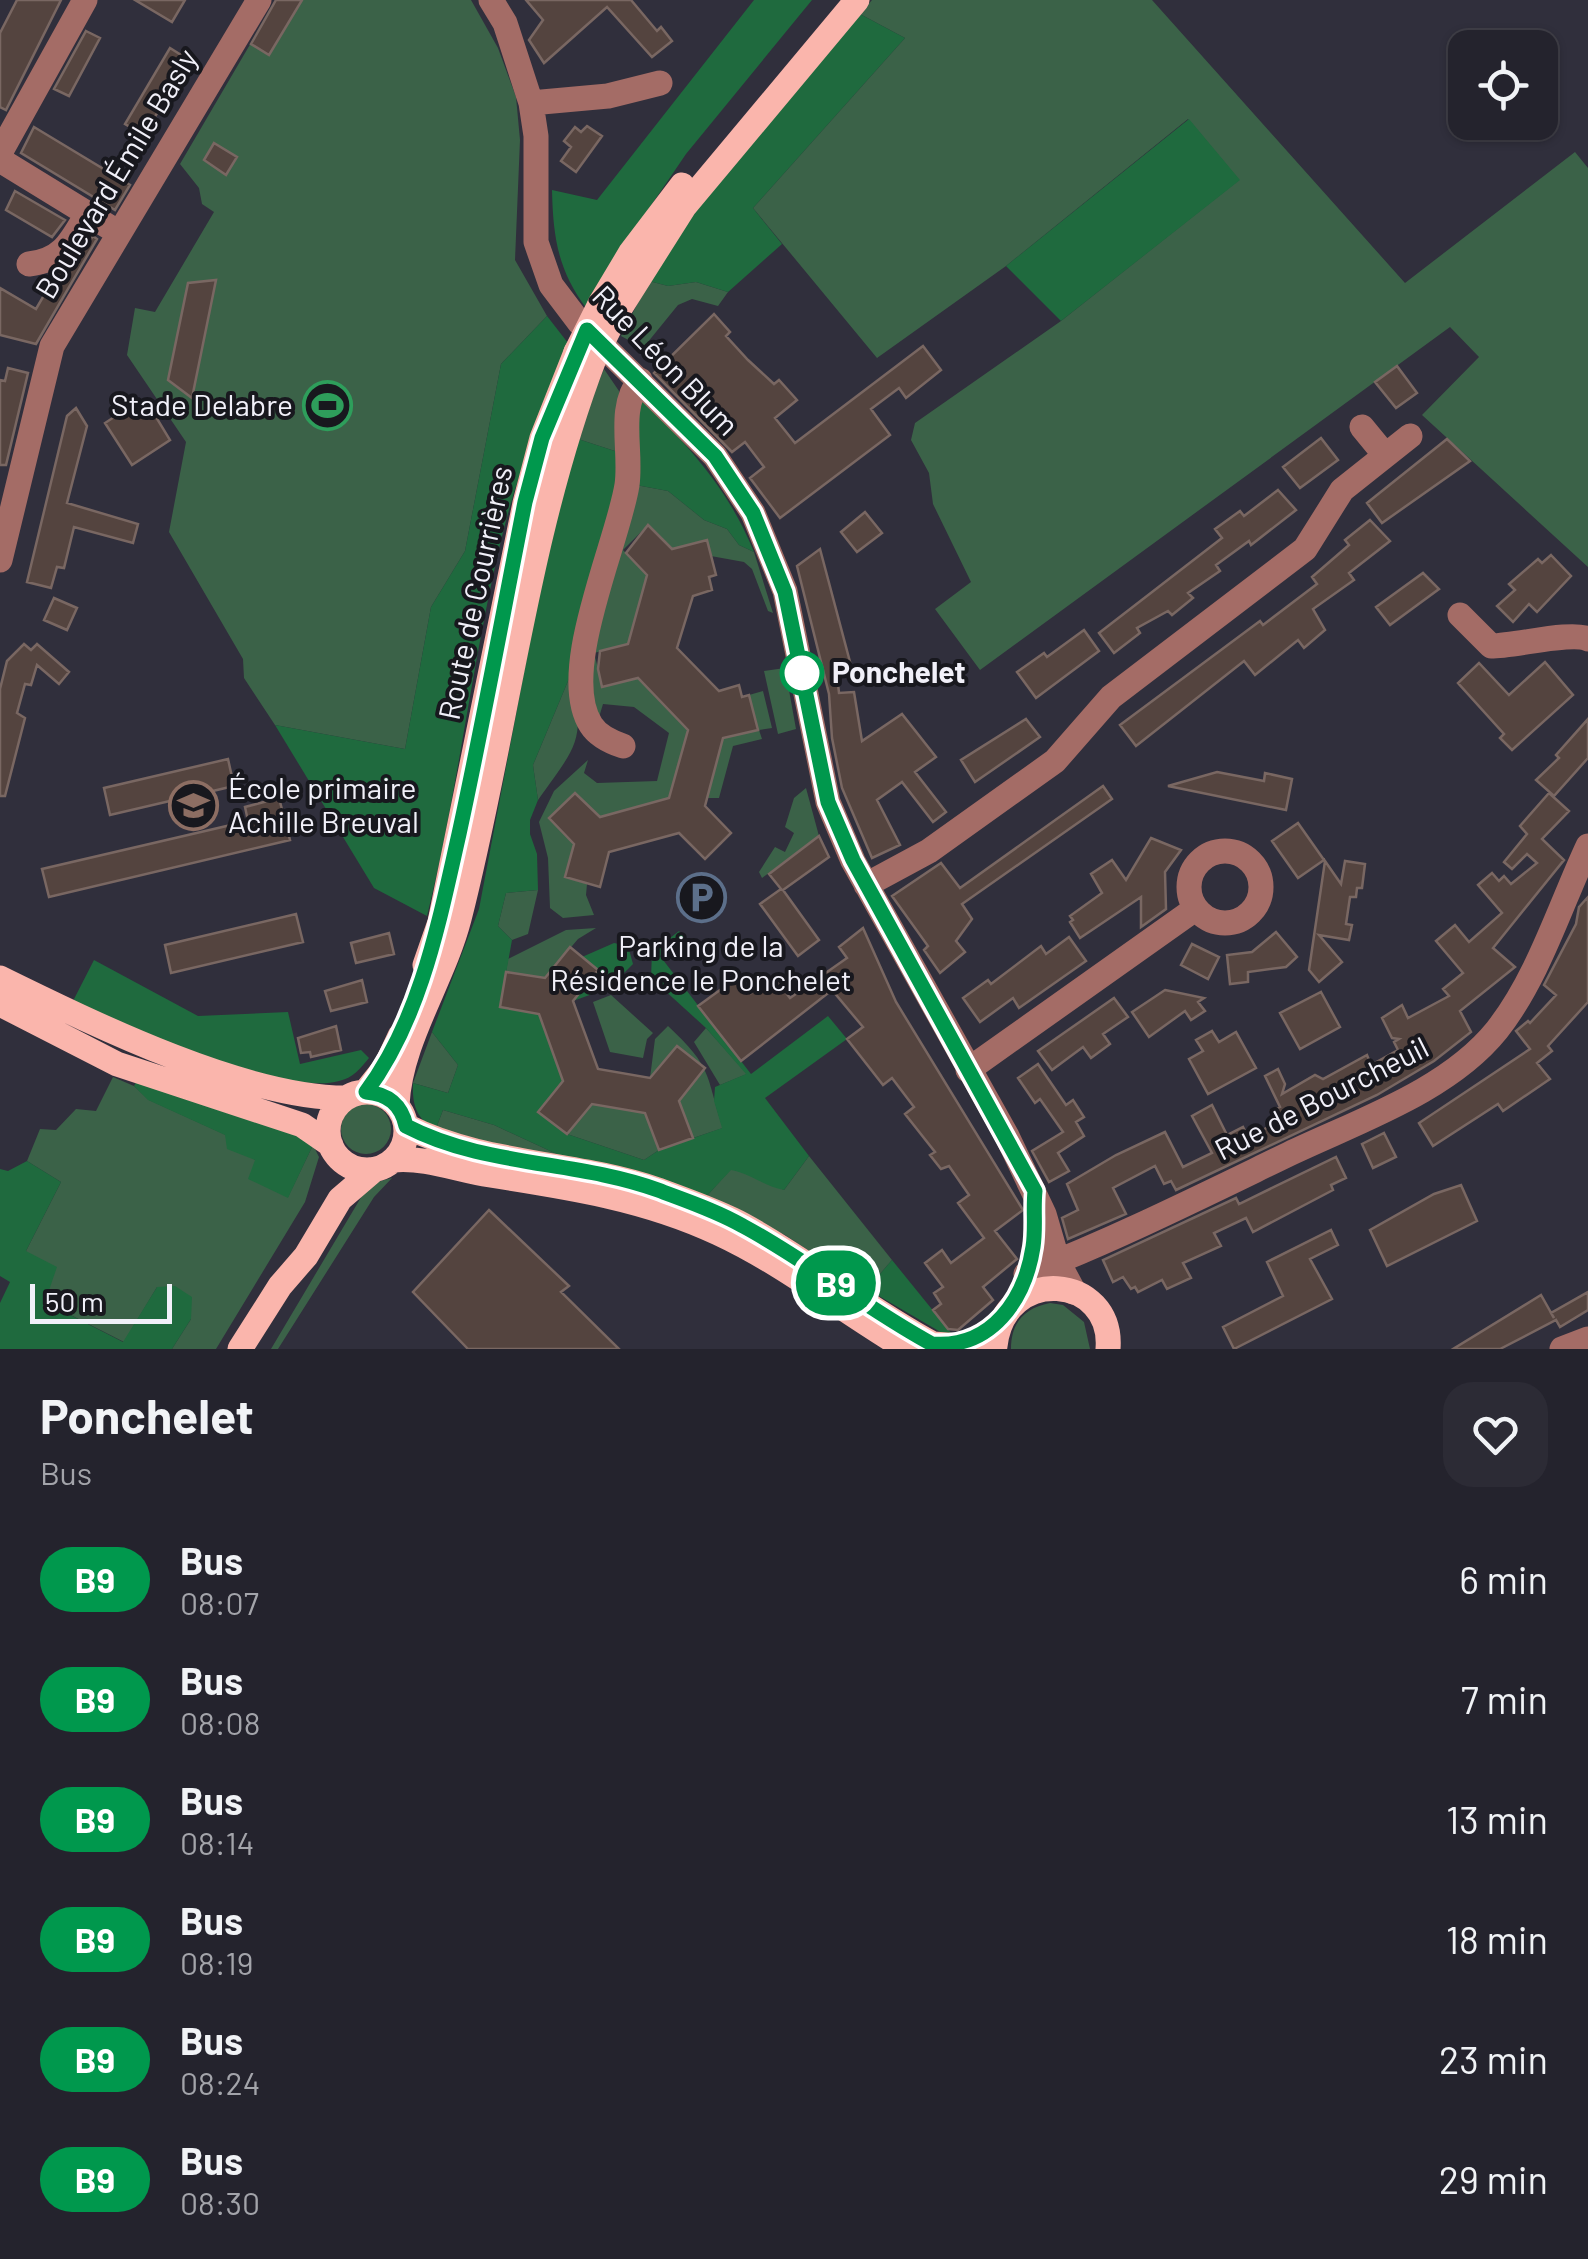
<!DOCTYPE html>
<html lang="fr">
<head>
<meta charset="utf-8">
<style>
  body { margin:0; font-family:Barlow,sans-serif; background:#2c2b35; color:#f1f3f6; height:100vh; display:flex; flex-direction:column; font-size:38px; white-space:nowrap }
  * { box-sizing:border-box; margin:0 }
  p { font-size:32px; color:#a3a4aa }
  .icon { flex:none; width:55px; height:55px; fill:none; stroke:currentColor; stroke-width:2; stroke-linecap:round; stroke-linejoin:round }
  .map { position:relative; height:1349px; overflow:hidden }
  .details { display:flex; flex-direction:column; background:#24232d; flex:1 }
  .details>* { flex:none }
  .badge { padding:0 20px; border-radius:32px; font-size:35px; line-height:65px }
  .controls { position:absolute; left:1448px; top:30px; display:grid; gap:20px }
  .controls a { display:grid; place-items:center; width:110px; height:110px; border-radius:20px; background:#24232d; box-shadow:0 2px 8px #0004,0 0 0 2px #414049; font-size:50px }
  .scale { position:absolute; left:30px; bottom:25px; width:142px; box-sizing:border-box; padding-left:10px; border:5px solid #f1f0f9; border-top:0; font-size:28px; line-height:35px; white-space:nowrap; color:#f1f0f9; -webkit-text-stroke:8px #18181e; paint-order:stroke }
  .map>.badge { position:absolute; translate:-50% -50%; box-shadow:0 0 0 5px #fff }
  .round { display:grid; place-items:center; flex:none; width:105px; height:105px; border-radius:30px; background:#2c2b35 }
  .summary { display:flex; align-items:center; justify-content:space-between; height:170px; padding:0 40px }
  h1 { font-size:48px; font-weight:700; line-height:75px }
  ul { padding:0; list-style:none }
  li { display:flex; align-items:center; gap:30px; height:120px; padding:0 40px }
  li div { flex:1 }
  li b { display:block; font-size:38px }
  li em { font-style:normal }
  li .badge { min-width:110px; font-weight:700; text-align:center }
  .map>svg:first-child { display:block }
  .green { fill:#3b6248 }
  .forest { fill:#1f6a3e }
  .building { fill:#54443f; stroke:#796762; stroke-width:2.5 }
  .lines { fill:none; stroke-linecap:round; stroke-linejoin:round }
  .minor { stroke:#a46c66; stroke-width:25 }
  .major { stroke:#fab5ac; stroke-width:25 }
  .major-bridge { stroke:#fab5ac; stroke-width:25 }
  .line-casing { stroke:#fff; stroke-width:22 }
  .line { stroke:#00984d; stroke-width:15 }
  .stop-dot { fill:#fff; stroke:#00984d; stroke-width:5 }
  .labels { text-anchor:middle; stroke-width:8; stroke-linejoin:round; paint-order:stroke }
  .street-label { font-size:30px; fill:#f1f0f9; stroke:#18181e }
  .poi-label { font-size:30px; fill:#f1f0f9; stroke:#18181e; text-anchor:end }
  .stop-label { font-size:30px; font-weight:bold; fill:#f1f0f9; stroke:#18181e; text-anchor:start }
</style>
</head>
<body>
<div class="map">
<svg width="1588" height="1349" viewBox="0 0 1588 1349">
  <rect width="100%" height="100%" fill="#302f3c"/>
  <path class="green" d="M276,0H471L498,48L516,97L520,140L515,260L547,316L501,364L465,551L431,607L405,749L275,725L244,678L243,659L169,532L186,442L127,355L135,308L155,312L214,212L202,204L199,188L180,164Z
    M872,0H1152L1405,283L1575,152L1588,168V567L1422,415L1479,357L1450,327L980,670L935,609L971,582L933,504L929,473L911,440L915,423L1061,321L1239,180L1188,119L1006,266L877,358L753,208L905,38L860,14Z
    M649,281L668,286L696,282L728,292L718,306L692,299L678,305L643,348L621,336Z
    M604,369L619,391L621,453L575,438Z
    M636,485L668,491L704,520L727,529L739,545L754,552L773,613L768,611L752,569L744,562L672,549L648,525L623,550L647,575L628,644L594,653L603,687L637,678L688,730L669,798L600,817L575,793L549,818L577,838L565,877L587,884L586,895L594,915L563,918L550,908L548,858L539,822L554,791L588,760L584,773L597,783L657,781L669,733L634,707L603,704L597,724L588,664Z
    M785,668L796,729L778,734L764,671Z
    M573,669C583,743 581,740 538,800L533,765Z
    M763,691L772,728L759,730L762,739L733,746L719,798H707L723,738L758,730L749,695Z
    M806,788L819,836L762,878L759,872L775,847L785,852L794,833L785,827L794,798Z
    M538,890L528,934L512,940L498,926L506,893Z
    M596,928L578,939L545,978L506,972L508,959L566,930Z
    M611,995L653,1033L647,1039L643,1058L610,1052L593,1002Z
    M668,1026C714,1069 705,1074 723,1128L693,1138L679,1101L704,1068L650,1078L655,1039Z
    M706,1028L747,1074L720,1085L694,1042Z
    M432,1032L458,1065L448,1093L413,1083Z
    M113,1077L134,1086L149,1100L226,1135L255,1160L288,1197L313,1145L319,1157L305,1202L216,1349H172L191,1319L157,1287L124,1342L45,1302L26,1251L61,1182L27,1161L40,1129L56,1130L76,1109L96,1111Z
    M592,1104L645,1113L659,1150L644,1160L567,1134Z
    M341 1129a25 25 0 1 1 50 0a25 25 0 1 1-50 0Z
    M443,1110L494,1125L574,1162L435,1131Z
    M809,1156L892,1260L867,1289L785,1235L705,1198L731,1169L753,1175L784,1190Z
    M392,1178L374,1197L278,1349H271L363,1194L377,1182Z
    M1050,1303L1063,1305L1084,1322L1090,1349H1011C1011,1323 1024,1308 1050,1303Z"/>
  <path class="forest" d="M754,0H812L686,154L622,248L587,309C558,271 553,237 552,190L597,200Z
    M860,14L905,38L753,208L782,244L728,292L696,282L668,286L649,281L684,225Z
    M1189,119L1240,180L1061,321L1006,266Z
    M547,316L568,343C540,415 512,487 496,562C470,679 456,799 427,916L374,888L275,725L405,749L431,607L465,551L501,364Z
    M639,396C688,446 727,486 754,552L739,545L727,529L704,520L668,491L636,485Z
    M575,438L621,453V474L573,669L533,765L538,800L530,820V834L537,854L538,890L506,893L498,926L512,940L500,1007L539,1014L563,1081L539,1112L567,1134L644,1160L659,1150L722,1128L714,1101L715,1087L746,1074L706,1028L651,978L652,952L679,931L684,937L660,956L751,1074L828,1016L847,1039L765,1098L809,1156L784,1190C763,1186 752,1174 731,1170L702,1201L574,1162L494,1125L443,1110L435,1131C417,1117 412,1107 413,1083L448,1093L458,1065L432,1032L479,909L556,504Z
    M614,943L628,946L633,964L609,988L573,1001L582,957Z
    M94,960L198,1016L288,1012L300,1064L361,1050L369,1058C360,1069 353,1078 339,1081C284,1097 126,1026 73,1001Z
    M137,1080L287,1128L313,1145L288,1198L248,1179L255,1160L227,1149L225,1135L148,1100L134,1086Z
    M27,1161L61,1182L26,1251L57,1267L45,1302L123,1342L157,1287L175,1286L192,1297L191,1319L172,1349H0V1303L10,1282L0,1276V1169L8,1171Z
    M892,1260L952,1334L949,1337L867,1289Z"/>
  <path class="building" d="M17,0H61L6,110L0,107V33Z
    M135,0H185L172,22Z
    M302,0L269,55L251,44L276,0Z
    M526,0H631L657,31L661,27L672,41L652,57L607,7L544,63L529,40L543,20Z
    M86,31L100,38L69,96L54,89Z
    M170,48L189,60L144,135L125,124Z
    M587,126L602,136L576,172L561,161L571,147L564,141L575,127L581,132Z
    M34,127L130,185L115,210L21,153Z
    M214,143L237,157L226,175L204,160Z
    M15,191L65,220L52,237L6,210Z
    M93,236L97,239L36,344L0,335V288L36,309L57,273L77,258Z
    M216,280L192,398L168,380L188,283Z
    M714,314L730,332L726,336L748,360L774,384L779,380L797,400L775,418L795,443L923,346L941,370L906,398L899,388L871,409L890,435L780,518L750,478L764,467L745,442L732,452L654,373Z
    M1397,366L1417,393L1396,408L1375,382Z
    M8,368L28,373L6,465H0V380L5,381Z
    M131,406L137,415L150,407L170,440L132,465L105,423Z
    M76,408L87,426L67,503L138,524L133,543L74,527L64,568L57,567L51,588L27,582L67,416Z
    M1321,438L1338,460L1300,488L1283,467Z
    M1447,439L1470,461L1382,523L1367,503Z
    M1278,490L1296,510L1251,545L1249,541L1216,565L1220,571L1188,593L1193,598L1172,615L1168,611L1137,628L1140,633L1114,653L1099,633L1222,538L1215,529L1240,511L1244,516Z
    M865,512L882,533L857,552L841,532Z
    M1370,520L1390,541L1349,573L1354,580L1313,609L1325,630L1304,648L1298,640L1255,675L1244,661L1136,746L1120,725L1260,621L1263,625L1317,584L1312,577L1349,545L1345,540Z
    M648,525L672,549L707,540L716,575L709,577L712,590L693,596L677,648L719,691L739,685L742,697L749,695L758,730L723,738L705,806L731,833L705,859L679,833L609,852L600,887L565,877L574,844L549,818L575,793L600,817L669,798L688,730L638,678L602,687L598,669L600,651L628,644L647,575L626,553Z
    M820,549L850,662L836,666L839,693L854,692L862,741L902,714L936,757L915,772L946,812L933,822L902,782L877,800L900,845L872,858L842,788L832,738L829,694L797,566Z
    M1551,555L1571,576L1537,612L1529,604L1513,622L1497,606L1515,590L1509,584L1538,559L1542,563Z
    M1423,573L1439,589L1390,625L1376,607Z
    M54,598L77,608L67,630L44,620Z
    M1084,630L1099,651L1036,698L1017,672L1044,653L1047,657Z
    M24,644L31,650L37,644L69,672L59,684L37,665L31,685L25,684L17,713L25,718L5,796H0V689L7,661Z
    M1545,662L1573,695L1512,750L1500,738L1504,734L1458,683L1479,663L1509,695Z
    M1026,719L1040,737L975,782L961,760Z
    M1588,719V758L1554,796L1536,780L1559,758L1556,755Z
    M228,759L234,786L110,815L104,788Z
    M1217,772L1264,781L1265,773L1292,779L1286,810L1168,786Z
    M1103,786L1112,799L962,904L972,919L956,941L965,952L940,973L924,950L928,946L892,896L941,863L960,888Z
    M1549,793L1569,811L1542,839L1564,860L1493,948L1515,967L1460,1011L1471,1032L1434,1061L1377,1095L1176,1190L1171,1181L1164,1184L1155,1166L1113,1188L1126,1214L1068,1239L1062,1218L1078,1210L1067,1184L1116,1155L1165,1132L1183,1167L1212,1153L1192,1116L1212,1105L1227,1135L1243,1127L1248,1137L1277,1123L1271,1111L1280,1107L1265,1076L1278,1069L1285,1084L1282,1094L1315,1075L1323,1079L1367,1055L1371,1065L1398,1050L1394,1042L1399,1039L1392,1038L1382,1018L1402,1005L1408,1018L1449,996L1443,989L1463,973L1436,941L1455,925L1469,942L1502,913L1478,885L1492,873L1499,881L1504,876L1511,884L1537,863L1527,854L1512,869L1504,862L1527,834L1520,826Z
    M279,798L290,840L49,897L42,869L248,821L245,807Z
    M1298,823L1324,860L1298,878L1272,841Z
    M819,836L829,857L783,890L819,940L798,956L760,904L781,889L769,874Z
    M1151,838L1181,850L1165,872L1166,909L1141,927V897L1080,938L1070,922L1073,920L1070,916L1102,893L1091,874L1112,860L1126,880Z
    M1325,861L1341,884L1345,861L1365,864L1362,888H1357L1356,897H1350L1346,924L1352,925L1349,940L1319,935L1342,962L1319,982L1309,970Z
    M1588,897V1002L1548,1046L1552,1051L1537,1063L1550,1079L1503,1111L1498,1104L1433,1146L1419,1123L1530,1049L1516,1031L1528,1021L1530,1023L1556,995L1544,985L1576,924L1579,907Z
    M296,914L303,942L171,973L165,945Z
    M863,928L896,1002L1023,1210L995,1231L1017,1259L983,1287L993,1300L958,1330L948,1329L933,1310L941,1304L934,1293L943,1287L925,1263L942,1250L951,1263L984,1238L958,1203L969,1195L949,1166L941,1169L930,1155L935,1152L905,1114L914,1107L892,1078L883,1085L847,1039L863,1027L832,990L741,1061L698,1006L738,977L751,993L773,976L790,998L847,958L839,947Z
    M1276,932L1297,957L1286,967L1248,972V982L1230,984L1227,955L1252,952Z
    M389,933L394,954L356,963L351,943Z
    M1069,937L1086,961L1019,1008L1013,998L980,1022L963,998L988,980L991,984L1041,946L1046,954Z
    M1192,944L1219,957L1208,979L1181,965Z
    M570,947L598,970L573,1001L598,1069L650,1078L677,1046L705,1068L679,1101L693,1138L659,1150L645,1113L592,1104L567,1134L538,1112L563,1081L539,1014L500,1007L506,972L545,978Z
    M362,980L367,1002L331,1011L325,991Z
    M1165,990L1204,998L1198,1002L1205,1011L1191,1020L1185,1011L1149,1037L1132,1012Z
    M1321,992L1340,1027L1300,1049L1280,1013Z
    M1114,998L1128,1017L1103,1034L1110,1044L1091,1058L1083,1047L1052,1070L1038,1051Z
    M336,1026L341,1050L311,1057L310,1052L301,1053L298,1038Z
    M1212,1031L1219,1042L1236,1032L1256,1068L1208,1094L1189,1059L1203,1051L1196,1040Z
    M1038,1064L1066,1105L1073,1100L1084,1117L1076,1122L1084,1136L1058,1153L1069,1171L1049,1182L1032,1151L1063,1132L1040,1099L1035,1103L1018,1078Z
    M1384,1133L1396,1157L1373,1168L1362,1144Z
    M1336,1157L1346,1178L1331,1185L1333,1190L1253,1232L1246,1218L1214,1233L1221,1246L1183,1263L1191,1278L1167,1289L1162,1280L1138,1292L1135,1287L1131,1289L1123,1277L1113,1282L1103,1260L1236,1198L1239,1204Z
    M1461,1185L1477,1221L1387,1266L1370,1230L1434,1194Z
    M489,1210L569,1286L561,1292L619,1349H468L413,1292Z
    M1331,1230L1338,1245L1310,1259L1332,1299L1234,1349L1223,1327L1283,1296L1267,1262Z
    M1588,1292V1310L1560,1327L1556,1320L1500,1349H1453L1541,1295L1554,1318L1551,1313Z"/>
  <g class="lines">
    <path class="minor" d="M491,0L505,23L531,103L536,136V242L551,285L579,322L715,456L753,513L785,591L828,802L853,861L1007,1136L1044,1214L1058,1262L1074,1292
      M531,103L608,96L660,83
      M0,153L85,0
      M0,160L119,233
      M29,264C63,260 71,241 87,214
      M1362,427L1385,455
      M0,560L52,346L259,0
      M1460,615L1491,646C1516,646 1571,631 1588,639
      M623,746C611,742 598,736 591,725C557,672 618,543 627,485C632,451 617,408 640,380
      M1189 887a36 36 0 1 1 72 0a36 36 0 1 1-72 0Z
      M866,885L929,851L1055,761L1111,697L1305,549L1342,490L1410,436
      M968,1070L1195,909
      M1026,1274C1116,1239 1202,1196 1289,1154C1358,1121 1448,1091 1497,1030C1538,978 1560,906 1588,846
      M1562,1349L1588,1339"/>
    <path class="major" d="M600,304L631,252L682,185
      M617,313L684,207L857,0
      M425,965L440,922L525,503L542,438L576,352
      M0,978C92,1023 243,1098 346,1098
      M0,1004L117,1064L302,1125L331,1145
      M366,1091L386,1066L400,1036
      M328 1131a39 39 0 1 1 78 0a39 39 0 1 1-78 0Z
      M397,1105C400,1041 443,981 459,919C507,732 525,540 594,359
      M406,1126C485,1166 575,1161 658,1190C687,1201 717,1211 743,1225C809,1261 867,1309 933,1344L961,1346L997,1330
      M393,1160C427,1157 457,1170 490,1175C568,1187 646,1199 718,1233C785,1264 844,1312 907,1349
      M995,1346C1004,1264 1114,1274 1108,1349
      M240,1349L280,1286L306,1256L340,1199L375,1169"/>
    <path class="major-bridge" d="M576,352L600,304
      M594,359L617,313"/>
  </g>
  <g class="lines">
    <defs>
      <path id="line" d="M587,330L715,456L753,513L785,592L828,802L853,860L1035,1191C1033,1209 1036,1228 1033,1247C1025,1299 992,1349 932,1344C867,1309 808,1261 743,1226C717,1211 687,1201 658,1190C575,1160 485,1167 406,1126C401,1104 388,1094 366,1092C421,1018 439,922 459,834C483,724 503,613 525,502L542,438Z"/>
    </defs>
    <use href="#line" class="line-casing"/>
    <use href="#line" class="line"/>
  </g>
  <defs>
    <symbol id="stadium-ring" viewBox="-11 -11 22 22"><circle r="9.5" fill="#18181e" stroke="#2e9e5b" stroke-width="1.5"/><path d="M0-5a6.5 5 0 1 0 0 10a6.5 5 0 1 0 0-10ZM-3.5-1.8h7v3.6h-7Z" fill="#2e9e5b"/></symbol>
    <symbol id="school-ring" viewBox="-11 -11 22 22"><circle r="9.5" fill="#18181e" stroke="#8d6e63" stroke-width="1.5"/><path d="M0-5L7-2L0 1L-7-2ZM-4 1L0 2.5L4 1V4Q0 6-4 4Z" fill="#8d6e63"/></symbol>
    <symbol id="parking-ring" viewBox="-11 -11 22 22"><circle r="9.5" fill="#18181e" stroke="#5c6f8a" stroke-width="1.5"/><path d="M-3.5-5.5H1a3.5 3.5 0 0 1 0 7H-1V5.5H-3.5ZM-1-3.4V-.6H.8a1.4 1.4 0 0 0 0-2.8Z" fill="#5c6f8a"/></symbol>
  </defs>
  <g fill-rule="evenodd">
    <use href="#stadium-ring" x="300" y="378" width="55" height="55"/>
    <use href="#school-ring" x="166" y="778" width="55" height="55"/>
    <use href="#parking-ring" x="674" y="870" width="55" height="55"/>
  </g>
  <circle class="stop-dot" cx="802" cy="673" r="20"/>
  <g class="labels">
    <g class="street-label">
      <text transform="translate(117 174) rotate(-59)" y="10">Boulevard Émile Basly</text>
      <text transform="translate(665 361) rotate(46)" y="10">Rue Léon Blum</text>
      <text transform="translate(476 593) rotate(-78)" y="10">Route de Courrières</text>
      <text transform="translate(1322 1099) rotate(-27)" y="10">Rue de Bourcheuil</text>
    </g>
    <g class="poi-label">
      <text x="293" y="416">Stade Delabre</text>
      <text x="228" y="799" text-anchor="start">École primaire<tspan x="228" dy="34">Achille Breuval</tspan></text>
      <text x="701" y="957" text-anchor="middle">Parking de la<tspan x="701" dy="34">Résidence le Ponchelet</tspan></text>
    </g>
    <g class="stop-label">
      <text x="832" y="683">Ponchelet</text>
    </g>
  </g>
</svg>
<div class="controls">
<a><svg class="icon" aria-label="locate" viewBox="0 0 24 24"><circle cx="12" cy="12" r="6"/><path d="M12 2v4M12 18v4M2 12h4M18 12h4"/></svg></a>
</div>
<div class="scale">50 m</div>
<b class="badge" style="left:836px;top:1283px;background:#00984d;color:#fff">B9</b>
</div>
<section class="details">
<div class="summary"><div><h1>Ponchelet</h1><p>Bus</p></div><a class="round"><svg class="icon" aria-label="heart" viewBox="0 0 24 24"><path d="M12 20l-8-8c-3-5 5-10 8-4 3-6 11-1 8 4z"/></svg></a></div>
<ul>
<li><span class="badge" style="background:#00984d;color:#fff">B9</span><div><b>Bus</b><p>08:07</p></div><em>6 min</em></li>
<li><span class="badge" style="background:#00984d;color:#fff">B9</span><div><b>Bus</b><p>08:08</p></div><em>7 min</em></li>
<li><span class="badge" style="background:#00984d;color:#fff">B9</span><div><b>Bus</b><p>08:14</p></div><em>13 min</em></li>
<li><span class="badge" style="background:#00984d;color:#fff">B9</span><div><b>Bus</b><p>08:19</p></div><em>18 min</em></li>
<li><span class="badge" style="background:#00984d;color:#fff">B9</span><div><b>Bus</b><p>08:24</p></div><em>23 min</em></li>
<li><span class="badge" style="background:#00984d;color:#fff">B9</span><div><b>Bus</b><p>08:30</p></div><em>29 min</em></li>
</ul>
</section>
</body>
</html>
